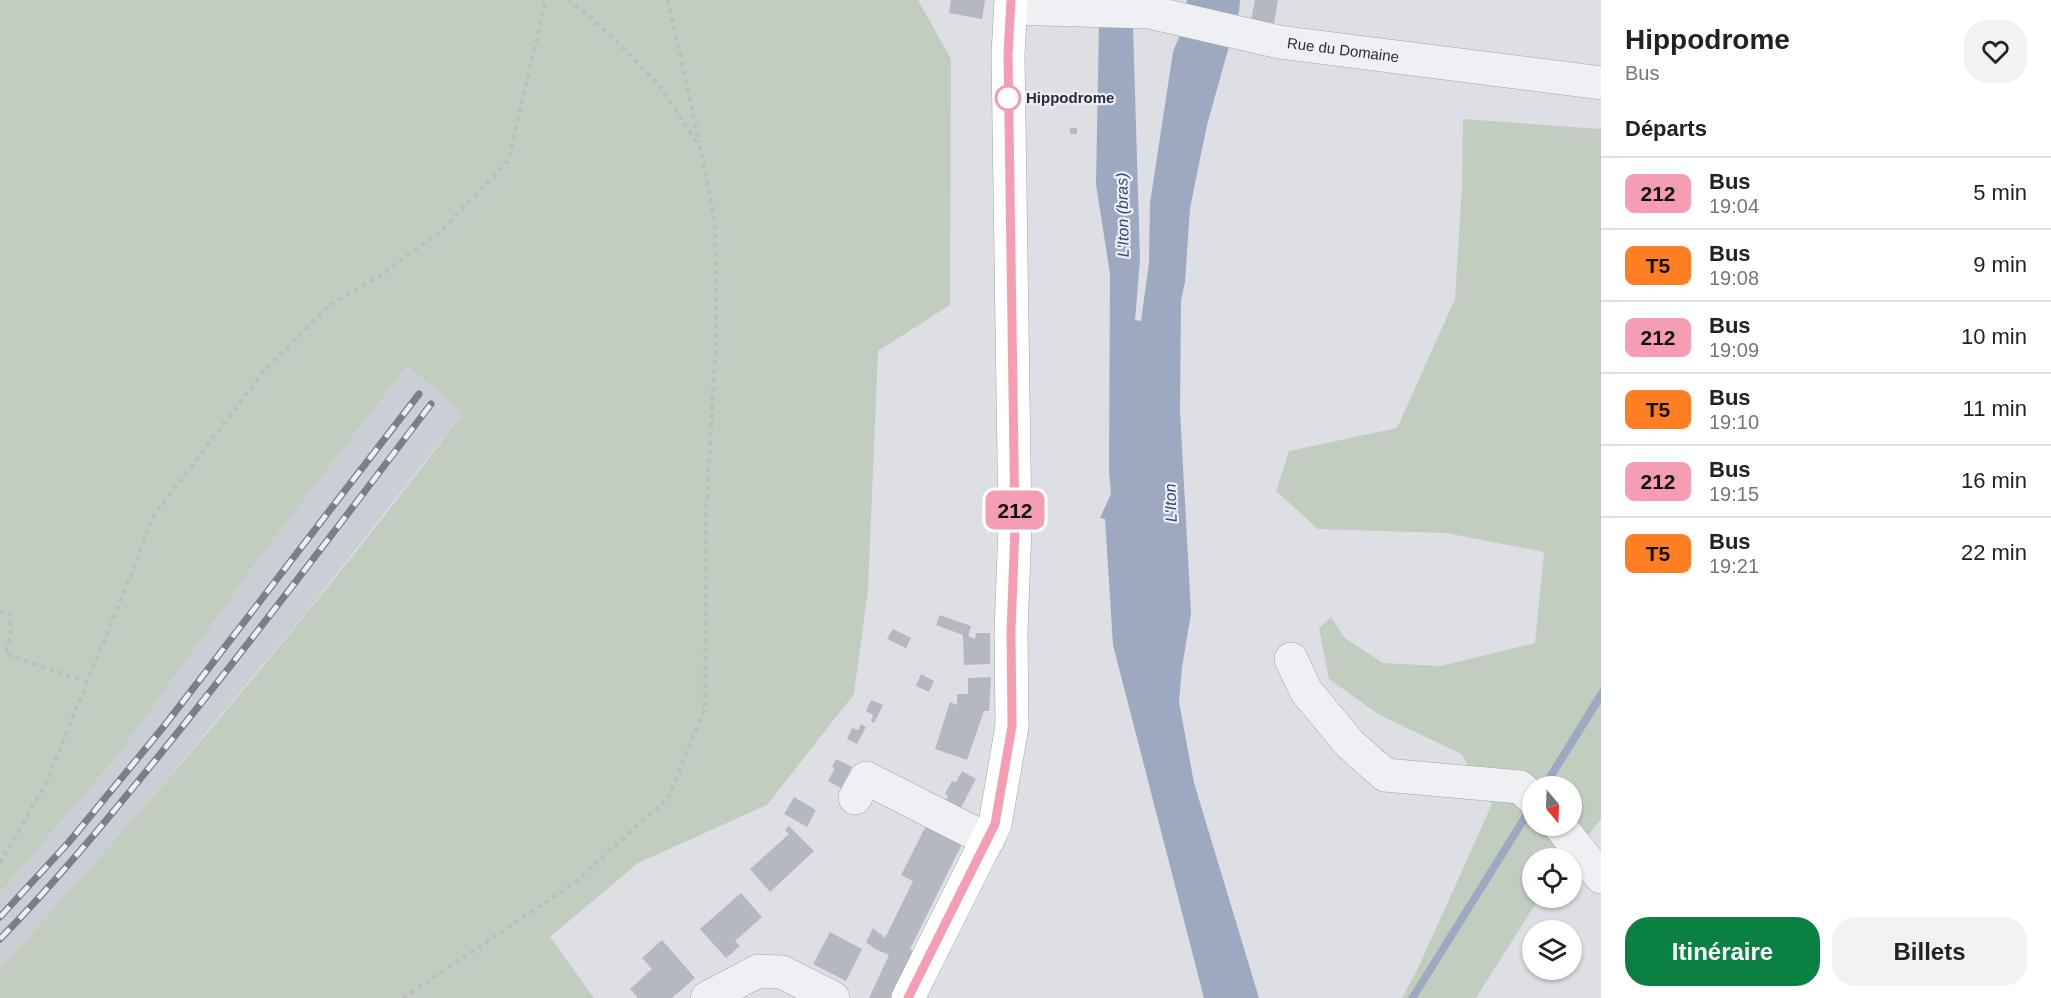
<!DOCTYPE html>
<html lang="fr">
<head>
<meta charset="utf-8">
<style>
  body { margin:0; font-family:Arial,sans-serif; background:#f2f2f2; color:#222; height:100vh; display:flex; flex-direction:column; font-size:22px; white-space:nowrap }
  * { box-sizing:border-box; margin:0 }
  p { font-size:20px; color:#767676 }
  .icon { flex:none; width:33px; height:33px; fill:none; stroke:currentColor; stroke-width:2; stroke-linecap:round; stroke-linejoin:round }
  .map { position:relative; flex:1; overflow:hidden }
  .details { display:flex; flex-direction:column; background:#fff; width:450px }
  .details>* { flex:none }
  .badge { padding:0 12px; border-radius:9px; font-size:21px; line-height:39px }
  .needle { width:39px; rotate:161deg }
  .fabs { position:absolute; left:1522px; top:776px; display:grid; gap:12px }
  .fabs a { display:grid; place-items:center; width:60px; height:60px; border-radius:50%; background:#fff; box-shadow:0 2px 4px #0004; font-size:30px }
  .map>.badge { position:absolute; translate:-50% -50%; box-shadow:0 0 0 3px #fff }
  h2 { padding:0 24px; font-size:22px; line-height:54px }
  .round { display:grid; place-items:center; flex:none; width:63px; height:63px; border-radius:24px; background:#f2f2f2 }
  .headline { display:flex; align-items:center; justify-content:space-between; height:102px; padding:0 24px }
  h1 { font-size:28px; font-weight:600; line-height:45px }
  .button { display:flex; gap:12px; margin-top:auto; padding:12px 24px }
  .button a { flex:1; height:69px; border-radius:24px; background:#0b8043; color:#fff; font-size:24px; font-weight:600; line-height:69px; text-align:center }
  .button a+a { background:#f2f2f2; color:#222 }
  ul { padding:0; list-style:none }
  li { display:flex; align-items:center; gap:18px; height:72px; padding:0 24px; border-top:2px solid #e0e0e0 }
  li div { flex:1 }
  li b { display:block; font-size:22px }
  li em { font-style:normal }
  li .badge { min-width:66px; font-weight:700; text-align:center }
  main { display:flex; flex:1; min-height:0 }
  .map>svg:first-child { display:block }
  .built { fill:#ccced6 }
  .green { fill:#c1cebf; fill-rule:evenodd }
  .water { fill:#9ca9c1 }
  .building { fill:#b5b8c1 }
  .lines { fill:none; stroke-linecap:round; stroke-linejoin:round }
  .minor-casing { stroke:#a3a6ae; stroke-width:34 }
  .major-casing { stroke:#9ea3af; stroke-width:34 }
  .path { stroke:#bcbdc4; stroke-width:4; stroke-dasharray:4.5 4.5; stroke-linecap:butt }
  .minor { stroke:#eff0f4; stroke-width:33 }
  .major { stroke:#fff; stroke-width:33 }
  .rail-casing { stroke:#797e8d; stroke-width:7 }
  .rail { stroke:#eceef3; stroke-width:4.5; stroke-dasharray:14; stroke-linecap:butt }
  .line-casing { stroke:#fff; stroke-width:14 }
  .line { stroke:#f59eb3; stroke-width:9 }
  .stop-dot { fill:#fff; stroke:#f59eb3; stroke-width:3 }
  .labels { text-anchor:middle; stroke-width:4.5; stroke-linejoin:round; paint-order:stroke }
  .street-label { font-size:15px; fill:#292d3a; stroke:#eceef3 }
  .stop-label { font-size:15px; font-weight:bold; fill:#292d3a; stroke:#eceef3; text-anchor:start }
  .water-label { font-size:16px; font-style:italic; fill:#384769; stroke:#eceef3 }
</style>
</head>
<body>
<main>
<div class="map">
<svg width="1601" height="998" viewBox="0 0 1601 998">
  <rect width="100%" height="100%" fill="#dddfe5"/>
  <path class="built" d="M407,366L463,413L302,618L110,848L0,969V893L120,753L266,549Z"/>
  <path class="green" d="M0,0H918L951,59L950,305L878,351L868,590L854,694L767,805L638,863L550,937L594,998H0V969C162,791 318,606 463,413L407,366L266,549L120,753L0,893Z
    M1463,119L1601,129V819L1570,858H1533V897H1540L1476,998H1402L1419,966L1492,804L1461,754L1378,714L1329,679L1319,628L1331,617L1345,638L1383,663L1440,666L1535,643L1544,552L1446,533L1318,529L1276,491L1289,451L1397,428L1455,299L1462,186ZM1533,786H1572V825H1533Z"/>
  <path class="water" d="M1187,0H1240L1239,12L1233,22L1186,6Z
    M1099,23L1133,26L1140,259L1135,320L1141,321L1149,263L1150,203L1173,52L1181,32L1231,39L1207,125L1190,208L1185,282L1181,300L1180,411L1191,613L1182,667L1179,702L1194,783L1259,998H1204L1113,645L1105,519L1100,518L1111,494L1109,472L1110,274L1096,184Z
    M1601,687V703L1549,786H1540Z
    M1533,797V812L1417,998H1408Z"/>
  <path class="building" d="M951,0H985L982,19L949,13Z
    M1255,0H1278L1274,23L1251,20Z
    M1070,128H1077V134H1070Z
    M940,615L971,626L968,636L975,639L976,633H990V664L964,665L963,635L936,625Z
    M893,629L911,638L906,648L887,639Z
    M921,674L934,681L929,692L916,686Z
    M991,677L989,711H984L967,760L935,749L950,702L957,705V694H968V678Z
    M871,700L883,705L874,723L871,721L873,715L866,711Z
    M861,724L866,727L857,744L847,739L852,728L858,730Z
    M836,759L852,767L841,788L828,781L835,768L832,767Z
    M962,771L976,779L957,815L942,808L948,796L945,794L952,781L956,782Z
    M794,797L816,810L807,827L784,814Z
    M929,820L964,840L910,949L913,951L891,998H869L889,955L875,949L866,942L873,928L885,938L913,881L901,875Z
    M789,826L814,851L770,892L750,869L789,834L785,830Z
    M741,893L762,917L735,941L740,946L726,958L700,929Z
    M830,932L862,949L846,981L813,964Z
    M662,940L695,978L672,998H638L630,989L652,969L642,958Z"/>
  <g class="lines">
    <defs>
      <g id="minor">
        <path id="s1" d="M1011,8L1149,12L1279,42L1601,83"/>
        <path d="M1291,659L1306,691L1350,744L1385,775L1520,787L1533,799"/>
        <path d="M855,798L866,778L988,840"/>
        <path d="M1559,825L1601,877"/>
        <path d="M707,998L758,971L782,972L833,998"/>
      </g>
      <path id="major" d="M908,998L995,824L1012,726L1011,631L1015,527L1008,55L1011,0"/>
    </defs>
    <use href="#minor" class="minor-casing"/>
    <use href="#major" class="major-casing"/>
    <path class="path" d="M668,0L699,143
      M0,612L10,613L11,635L5,654L87,682
      M0,863L46,783L136,562L152,518L264,371L330,305L381,275L443,229L508,161L546,0
      M403,998L574,883L668,798L705,708L706,514L716,342L715,222L700,147L659,85L614,38L569,0"/>
    <use href="#minor" class="minor"/>
    <use href="#major" class="major"/>
    <defs>
      <path id="rail" d="M0,917L69,842L165,725L419,394
        M0,939C71,866 134,787 198,707C277,607 354,506 431,404"/>
    </defs>
    <use href="#rail" class="rail-casing"/>
    <use href="#rail" class="rail"/>
  </g>
  <g class="lines">
    <defs>
      <path id="line" d="M908,998L995,824L1012,726L1011,631L1015,527L1008,55L1011,0"/>
    </defs>
    <use href="#line" class="line-casing"/>
    <use href="#line" class="line"/>
  </g>
  <circle class="stop-dot" cx="1008" cy="98" r="12"/>
  <g class="labels">
    <g class="street-label">
      <text dy="5" stroke="none"><textPath href="#s1" startOffset="336">Rue du Domaine</textPath></text>
    </g>
    <g class="stop-label">
      <text x="1026" y="103">Hippodrome</text>
    </g>
    <g class="water-label">
      <text transform="translate(1122 215) rotate(-91)" y="6">L'Iton (bras)</text>
      <text transform="translate(1170 503) rotate(-92)" y="6">L'Iton</text>
    </g>
  </g>
</svg>
<div class="fabs">
<a><svg class="needle" viewBox="-14 -14 28 28"><path d="M0-13l5 13h-10z" fill="#e53935"/><path d="M0 13l5-13h-10z" fill="#767676"/></svg></a>
<a><svg class="icon" aria-label="locate" viewBox="0 0 24 24"><circle cx="12" cy="12" r="6"/><path d="M12 2v4M12 18v4M2 12h4M18 12h4"/></svg></a>
<a><svg class="icon" aria-label="layers" viewBox="0 0 24 24"><path d="M12 4l9 5-9 5-9-5zM3 14l9 5 9-5"/></svg></a>
</div>
<b class="badge" style="left:1015px;top:510px;background:#f59eb3;color:#111">212</b>
</div>
<section class="details">
<div class="headline"><div><h1>Hippodrome</h1><p>Bus</p></div><a class="round"><svg class="icon" aria-label="heart" viewBox="0 0 24 24"><path d="M12 20l-8-8c-3-5 5-10 8-4 3-6 11-1 8 4z"/></svg></a></div>
<h2>Départs</h2>
<ul>
<li><span class="badge" style="background:#f59eb3;color:#111">212</span><div><b>Bus</b><p>19:04</p></div><em>5 min</em></li>
<li><span class="badge" style="background:#ff7d23;color:#111">T5</span><div><b>Bus</b><p>19:08</p></div><em>9 min</em></li>
<li><span class="badge" style="background:#f59eb3;color:#111">212</span><div><b>Bus</b><p>19:09</p></div><em>10 min</em></li>
<li><span class="badge" style="background:#ff7d23;color:#111">T5</span><div><b>Bus</b><p>19:10</p></div><em>11 min</em></li>
<li><span class="badge" style="background:#f59eb3;color:#111">212</span><div><b>Bus</b><p>19:15</p></div><em>16 min</em></li>
<li><span class="badge" style="background:#ff7d23;color:#111">T5</span><div><b>Bus</b><p>19:21</p></div><em>22 min</em></li>
</ul>
<div class="button"><a>Itinéraire</a><a>Billets</a></div>
</section>
</main>
</body>
</html>
